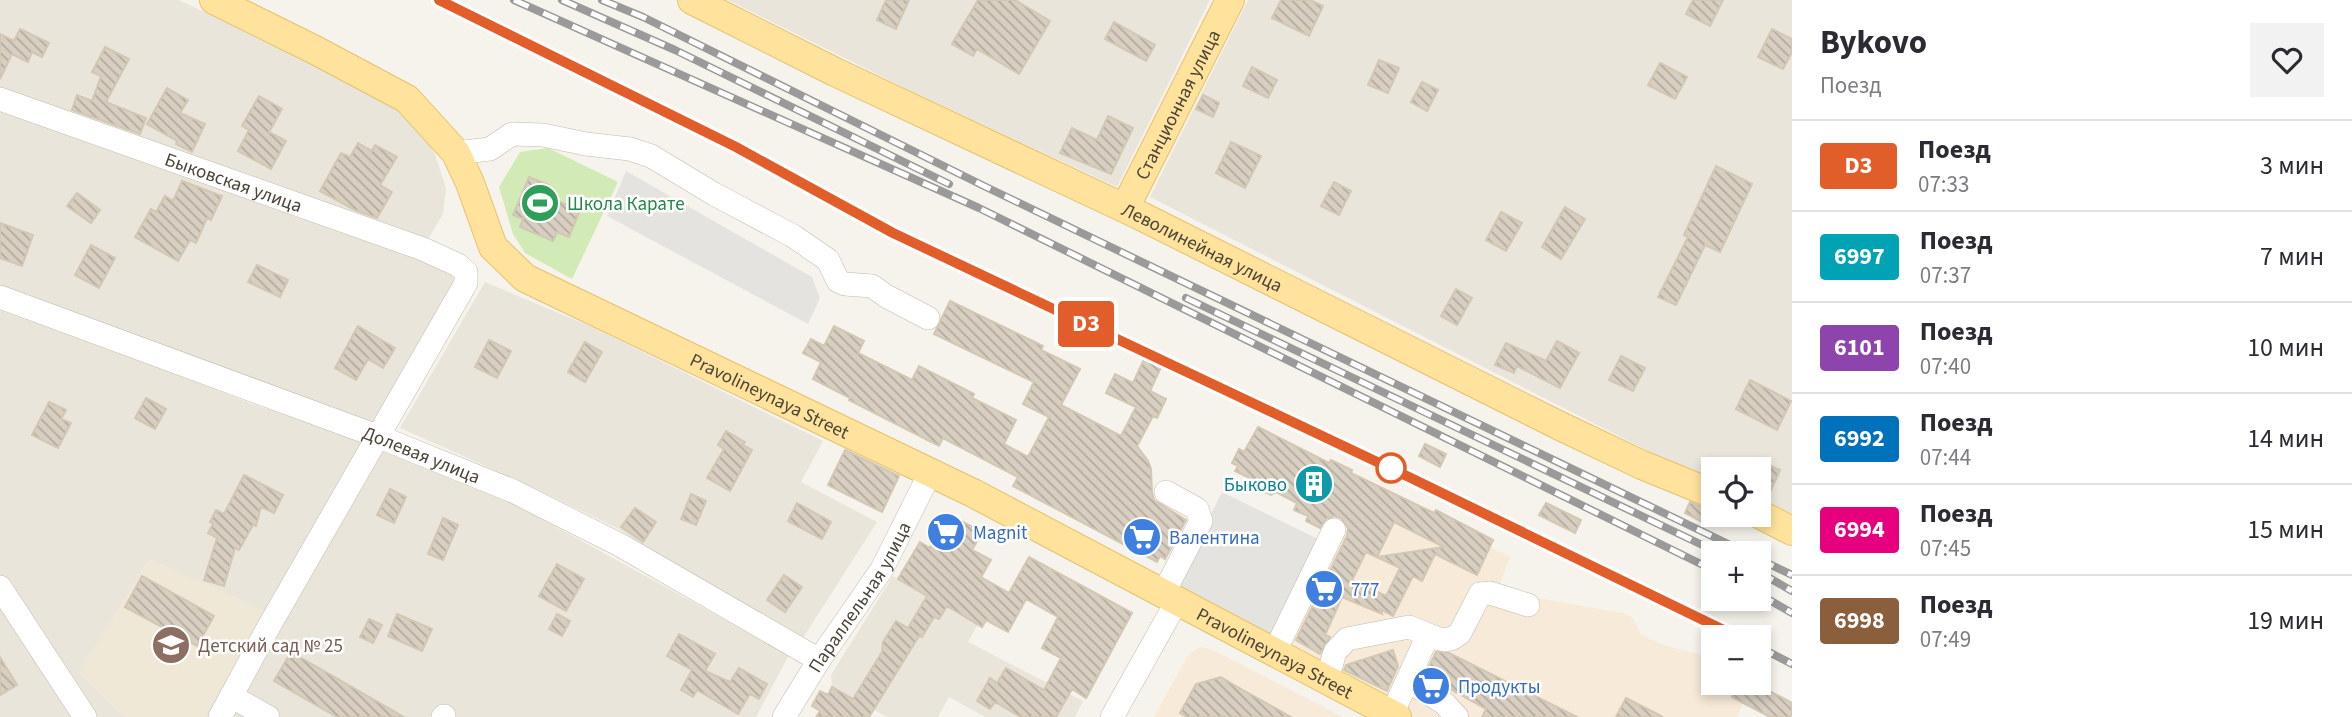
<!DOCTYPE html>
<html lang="ru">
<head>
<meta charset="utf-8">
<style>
  body { margin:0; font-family:"Source Sans 3",sans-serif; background:#f2f2f3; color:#2b2b33; height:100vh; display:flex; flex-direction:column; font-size:26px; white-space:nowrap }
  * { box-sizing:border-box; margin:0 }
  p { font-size:23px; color:#7c7c81 }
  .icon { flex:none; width:38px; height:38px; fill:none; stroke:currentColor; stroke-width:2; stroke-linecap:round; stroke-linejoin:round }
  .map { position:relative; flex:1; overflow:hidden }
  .details { display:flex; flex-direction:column; background:#fff; width:560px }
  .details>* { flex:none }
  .badge { padding:0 14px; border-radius:5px; font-size:24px; line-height:46px }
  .tools { position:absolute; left:1701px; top:457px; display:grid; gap:14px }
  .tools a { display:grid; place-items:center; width:70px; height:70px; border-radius:0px; background:#fff; box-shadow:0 4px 10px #0003; font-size:35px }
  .map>.badge { position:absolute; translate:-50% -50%; box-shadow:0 0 0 4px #fff }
  .round { display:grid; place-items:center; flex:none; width:74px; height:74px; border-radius:0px; background:#f2f2f3 }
  .headline { display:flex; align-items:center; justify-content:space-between; height:119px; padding:0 28px }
  h1 { font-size:33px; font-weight:700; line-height:52px }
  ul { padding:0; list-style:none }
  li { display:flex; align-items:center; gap:21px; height:91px; padding:0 28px; border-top:2px solid #e1e1e2 }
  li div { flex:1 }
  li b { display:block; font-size:26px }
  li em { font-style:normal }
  li .badge { min-width:77px; font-weight:700; text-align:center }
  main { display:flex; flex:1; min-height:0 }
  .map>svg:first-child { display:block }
  .residential { fill:#eae5da }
  .commercial { fill:#f7ead8 }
  .education { fill:#efe8d6 }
  .garden { fill:#d2eab5 }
  .parking { fill:#e5e3e0 }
  .building { fill:url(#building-back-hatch); stroke:#d3c7b4; stroke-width:2; fill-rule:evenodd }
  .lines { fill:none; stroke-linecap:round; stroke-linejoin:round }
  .minor-casing { stroke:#c2bbae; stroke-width:24 }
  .major-casing { stroke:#e6c16a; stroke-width:30 }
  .minor { stroke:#fff; stroke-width:23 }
  .major { stroke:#ffe39c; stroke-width:28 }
  .rail-casing { stroke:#9a9a9a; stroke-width:8 }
  .rail { stroke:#fff; stroke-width:5; stroke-dasharray:16; stroke-linecap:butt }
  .line-casing { stroke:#fff; stroke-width:16 }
  .line { stroke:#e15d29; stroke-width:10 }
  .stop-dot { fill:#fff; stroke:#e15d29; stroke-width:3.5 }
  .labels { text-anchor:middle; stroke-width:5; stroke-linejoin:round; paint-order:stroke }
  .street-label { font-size:19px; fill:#4b4439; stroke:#fff }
  .leisure-label { font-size:19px; fill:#27864d; stroke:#fff; text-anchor:start }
  .culture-label { font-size:19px; fill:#0d838f; stroke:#fff; text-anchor:end }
  .shop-label { font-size:19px; fill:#366cbe; stroke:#fff; text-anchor:start }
  .education-label { font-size:19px; fill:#785e54; stroke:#fff; text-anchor:start }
</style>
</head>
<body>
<main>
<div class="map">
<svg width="1792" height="717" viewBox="0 0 1792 717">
  <defs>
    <pattern id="building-back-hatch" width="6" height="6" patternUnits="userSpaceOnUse" patternTransform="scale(1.75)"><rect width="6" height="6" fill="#d8cfc1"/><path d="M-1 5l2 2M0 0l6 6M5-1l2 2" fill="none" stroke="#b1aa9e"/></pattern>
  </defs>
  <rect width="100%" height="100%" fill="#f6f3ec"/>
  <path class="residential" d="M0,0H179L282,49L395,106L417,126L434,152L446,188L443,214L424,246L0,88Z
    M728,0H1210L1117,187L913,92Z
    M1248,0H1792V524L1759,507V469H1713V484L1150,197Z
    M0,106L291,215L449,270L457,280L374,423L0,288Z
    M485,282L592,327L823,441L801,482L877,522L803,638L702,584L619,529L524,483L400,428Z
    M0,310L123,353L252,404L364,440L287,613L384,449L511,502L789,655L756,717H0Z
    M893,576L928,596L921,609L939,619L947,606L978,624L968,642L1083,701L1075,717H985L949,697L938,717H887L832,687L831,675Z"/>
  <path class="commercial" d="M1382,493L1510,557L1497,591L1623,613L1633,618L1641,635L1663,645L1713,658V682L1752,683L1737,717H1412L1298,651L1291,643L1344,533L1349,532Z
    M1202,647L1213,650L1343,717H1154L1187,657L1195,650Z"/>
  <path class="education" d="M149,559L268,612L204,717H124L79,672Z"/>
  <path class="garden" d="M548,148L618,182L572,279L525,253L513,234L499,187L520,152Z"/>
  <path class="parking" d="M626,171L812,277L820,298L808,324L607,216Z
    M1222,492L1320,540L1270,641L1173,591Z"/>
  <path class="building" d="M886,0H909L896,29L877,20Z
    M978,0H1015L1050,21L1019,74L977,49L973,56L952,44Z
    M1281,0H1310L1323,6L1309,36L1272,18Z
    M1693,0H1723L1710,26L1686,14Z
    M1114,22L1155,45L1146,61L1105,39Z
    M20,29L49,43L42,57L32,52L28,62L12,54L0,79V34L14,41Z
    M1772,29L1792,39V52L1783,69L1758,57Z
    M105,47L129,59L106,102L146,118L140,134L72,110L77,95L92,101L101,76L92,72Z
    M1379,60L1399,68L1388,93L1368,85Z
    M1660,63L1687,77L1675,99L1648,85Z
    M1252,67L1277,80L1268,98L1243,86Z
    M1422,82L1438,90L1427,111L1411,102Z
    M167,88L188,100L180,113L205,124L192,152L176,144L177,141L147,124Z
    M1203,95L1219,103L1213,117L1196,109Z
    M259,96L282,109L269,132L286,141L271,169L238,151L249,130L242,126Z
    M1108,116L1133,128L1111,174L1060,153L1072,128L1097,140Z
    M1231,142L1261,156L1245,188L1216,173Z
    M358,143L372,151L375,145L397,157L380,185L392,192L377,218L355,210L320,191L341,153L350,157Z
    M1716,166L1752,184L1720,252L1705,245L1676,305L1658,297L1688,237L1684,235Z
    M529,177L549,185L545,196L580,210L569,237L557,232L553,241L520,227L523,219L513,215Z
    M182,181L222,196L211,220L207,218L196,243L190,240L178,261L135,237L151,209L156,212L165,196L173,201Z
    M1334,182L1351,191L1339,215L1321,206Z
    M77,193L100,210L91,223L67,206Z
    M1565,207L1585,219L1561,259L1542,247Z
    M1501,212L1522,223L1506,251L1486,240Z
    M0,223L33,235L22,266L0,258Z
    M91,245L115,258L99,288L75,275Z
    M257,265L288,280L280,297L248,282Z
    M1456,289L1472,298L1457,325L1441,316Z
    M950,301L1043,346L1041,350L1080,369L1061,405L1121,436L1136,407L1106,393L1115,374L1133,383L1146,355L1163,363L1150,391L1166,399L1157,418L1153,416L1137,446L1148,461L1151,469L1152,493L1154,500L1186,520L1165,559L1160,556L1157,562L1013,486L1018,477L943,438L939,446L849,400L850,398L813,379L821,362L803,353L811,339L824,346L834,326L864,341L858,353L912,380L919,366L974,394L972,398L1016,420L1004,444L1028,457L1049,417L1023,404L1034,382L934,334Z
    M358,326L395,348L383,368L368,359L356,380L335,368Z
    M489,340L511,351L497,378L475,367Z
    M1557,341L1579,353L1560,388L1517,366L1514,373L1495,365L1506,343L1546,361Z
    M585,342L602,352L585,382L568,372Z
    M1621,356L1645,368L1633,391L1609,380Z
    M1750,380L1791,401L1777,430L1736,409Z
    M146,398L166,409L155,429L135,418Z
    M49,402L66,410L61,419L71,423L58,448L32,435Z
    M1258,427L1329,463L1331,460L1352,470L1351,473L1434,513L1436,510L1493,540L1477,575L1435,554L1422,581L1413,576L1393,616L1380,609L1382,614L1342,597L1325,635L1330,637L1320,654L1296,640L1347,536L1348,528L1341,518L1334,516L1326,519L1320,528L1306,521L1308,516L1294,510L1297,503L1276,492L1271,495L1255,488L1256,481L1235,471L1238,466L1232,463L1239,449L1244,452ZM1394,522L1444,547L1377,557ZM1366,552L1400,568L1386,596L1352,580Z
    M726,431L745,442L743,445L752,450L730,491L707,478L724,449L718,445Z
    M1425,444L1446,454L1440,467L1419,456Z
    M845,450L899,476L882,512L828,485Z
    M1759,461L1780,470L1767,499L1759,497Z
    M244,475L283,495L274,513L261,507L256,526L253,525L239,550L235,548L224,586L204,580L217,538L208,533L213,524L210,522L216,510L224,514Z
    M390,489L406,497L394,523L377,515Z
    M691,494L706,501L696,525L681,519Z
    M1690,502L1708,510L1702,522L1685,513Z
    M797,503L831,522L822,539L788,521Z
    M1546,503L1581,520L1575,533L1539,515Z
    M635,508L656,522L643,542L621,527Z
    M948,514L982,532L972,550L991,560L981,577L1009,593L1029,557L1132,613L1086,698L1072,689L1056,717H1021L995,702L990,709L977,701L990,678L997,683L1006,668L1044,690L1061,658L1042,648L1058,617L1026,599L1008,632L986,620L982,627L947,606L939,619L934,617L922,637L919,636L869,717H816L820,711L812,706L820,691L828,695L832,687L853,699L882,652L883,642L896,621L908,628L927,596L898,579L920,542L930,548Z
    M443,518L458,525L443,560L428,554Z
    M557,564L584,579L566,611L539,596Z
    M784,575L802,587L785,612L767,600Z
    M142,576L214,616L197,646L125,607Z
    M397,614L432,629L422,651L388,636Z
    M557,614L570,621L562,636L549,629Z
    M369,619L382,625L373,643L360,637Z
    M679,634L715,654L705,671L730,682L739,668L767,684L759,699L750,694L738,714L697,690L693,697L681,690L692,670L667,656Z
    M1393,650L1398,666L1387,691L1344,670L1346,665Z
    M291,652L404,717H337L274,681Z
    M1436,652L1449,653L1577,717H1482L1486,709L1425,675Z
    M0,657L17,685L0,695Z
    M1221,677L1234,685L1291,717H1187L1180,713L1196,684Z
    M1741,682H1753L1792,703V717H1770L1732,697L1737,686Z
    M1626,698L1663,717H1616Z"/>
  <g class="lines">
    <defs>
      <g id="minor">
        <path id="s1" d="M0,99L423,249L458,265L466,272V283L268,628L220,717"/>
        <path d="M456,153L490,149L512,134L543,135L586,144L630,149L651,156L714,194L793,236L828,260L838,281L845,284L872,286L886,296L928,318"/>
        <path id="s2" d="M0,297L377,436L513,491L620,545L819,660"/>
        <path d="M0,587L85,717"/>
        <path d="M1163,594L1201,521L1197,509L1166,492"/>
        <path d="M1275,651L1334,530"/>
        <path d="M1327,679L1335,652L1347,639L1409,627L1436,638L1445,640L1453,638L1460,633L1480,594L1490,593L1528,605"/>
        <path d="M1408,681L1444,703L1457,717"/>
        <path d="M231,696L268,717"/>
        <path d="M1392,714L1428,635"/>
        <path d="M443,717L444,716"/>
        <path id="s3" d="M784,717L819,660L882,569L930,473"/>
        <path d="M1112,717L1177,601"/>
      </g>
      <g id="major">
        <path id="s4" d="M214,0L315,50L407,99L456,153L470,183L493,247L525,278L973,493L1397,717"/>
        <path id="s5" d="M692,0L835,72L1141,216L1558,425L1642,465L1713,494"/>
        <path id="s6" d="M1125,208L1230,0"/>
        <path d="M1759,514L1792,531"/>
      </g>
    </defs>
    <use href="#minor" class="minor-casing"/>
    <use href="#major" class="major-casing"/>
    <use href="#minor" class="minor"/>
    <use href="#major" class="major"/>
    <defs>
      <path id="rail" d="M439,0L736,147L893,233L1411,478L1738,637
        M514,0L979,208L1713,570
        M562,0L675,50L949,184
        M602,0L643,17L986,187L1747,553
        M1186,298L1719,553
        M1759,559L1792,575
        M1759,572L1792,591
        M1759,594L1792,613
        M1759,647L1792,664"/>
    </defs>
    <use href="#rail" class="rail-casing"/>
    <use href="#rail" class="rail"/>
  </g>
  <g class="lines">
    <defs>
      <path id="line" d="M439,0L736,147L893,233L1411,478L1738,637"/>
    </defs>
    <use href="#line" class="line-casing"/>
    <use href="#line" class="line"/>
  </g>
  <defs>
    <symbol id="stadium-disc" viewBox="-11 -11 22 22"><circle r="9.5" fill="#2e9e5b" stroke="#fff"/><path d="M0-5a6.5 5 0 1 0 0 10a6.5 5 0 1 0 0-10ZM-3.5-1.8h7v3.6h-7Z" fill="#fff"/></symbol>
    <symbol id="building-disc" viewBox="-11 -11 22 22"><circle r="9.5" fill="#0f9aa8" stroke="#fff"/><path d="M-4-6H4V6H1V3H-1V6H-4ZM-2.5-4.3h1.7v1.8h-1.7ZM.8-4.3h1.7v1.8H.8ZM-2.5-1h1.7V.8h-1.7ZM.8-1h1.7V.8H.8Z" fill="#fff"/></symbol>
    <symbol id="supermarket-disc" viewBox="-11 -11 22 22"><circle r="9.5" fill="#3f7fe0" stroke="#fff"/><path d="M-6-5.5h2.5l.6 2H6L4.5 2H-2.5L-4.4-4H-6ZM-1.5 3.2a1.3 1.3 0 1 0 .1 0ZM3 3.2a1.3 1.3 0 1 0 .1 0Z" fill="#fff"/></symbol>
    <symbol id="school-disc" viewBox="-11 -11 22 22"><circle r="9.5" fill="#8d6e63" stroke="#fff"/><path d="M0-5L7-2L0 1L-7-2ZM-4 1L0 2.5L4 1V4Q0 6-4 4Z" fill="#fff"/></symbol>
  </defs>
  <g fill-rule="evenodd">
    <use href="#stadium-disc" x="518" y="181" width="44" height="44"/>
    <use href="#building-disc" x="1292" y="462" width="44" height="44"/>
    <use href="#supermarket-disc" x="924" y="510" width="44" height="44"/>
    <use href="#supermarket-disc" x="1120" y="515" width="44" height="44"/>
    <use href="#supermarket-disc" x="1302" y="567" width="44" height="44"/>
    <use href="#school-disc" x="149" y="623" width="44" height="44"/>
    <use href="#supermarket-disc" x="1409" y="664" width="44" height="44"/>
  </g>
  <circle class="stop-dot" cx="1391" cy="468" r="14"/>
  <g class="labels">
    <g class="street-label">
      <text dy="7" stroke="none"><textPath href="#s6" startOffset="116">Станционная улица</textPath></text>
      <text dy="7" stroke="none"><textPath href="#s1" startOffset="248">Быковская улица</textPath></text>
      <text dy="7" stroke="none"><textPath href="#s5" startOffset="567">Леволинейная улица</textPath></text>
      <text dy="7" stroke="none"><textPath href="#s4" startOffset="707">Pravolineynaya Street</textPath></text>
      <text dy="7" stroke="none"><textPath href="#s2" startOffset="450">Долевая улица</textPath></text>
      <text dy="7" stroke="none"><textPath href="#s3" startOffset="142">Параллельная улица</textPath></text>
      <text dy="7" stroke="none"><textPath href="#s4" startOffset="1274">Pravolineynaya Street</textPath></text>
    </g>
    <g class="leisure-label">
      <text x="567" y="210">Школа Карате</text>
    </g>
    <g class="culture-label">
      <text x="1287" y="491">Быково</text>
    </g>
    <g class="shop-label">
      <text x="973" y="539">Magnit</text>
      <text x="1169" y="544">Валентина</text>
      <text x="1351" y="596">777</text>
      <text x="1458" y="693">Продукты</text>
    </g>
    <g class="education-label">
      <text x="198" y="652">Детский сад № 25</text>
    </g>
  </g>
</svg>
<div class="tools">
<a><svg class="icon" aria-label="locate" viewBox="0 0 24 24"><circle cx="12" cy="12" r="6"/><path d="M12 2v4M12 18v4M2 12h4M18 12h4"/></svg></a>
<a>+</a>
<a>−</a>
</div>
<b class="badge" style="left:1086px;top:324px;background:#e15d29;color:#fff">D3</b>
</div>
<section class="details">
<div class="headline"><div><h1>Bykovo</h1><p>Поезд</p></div><a class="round"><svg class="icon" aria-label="heart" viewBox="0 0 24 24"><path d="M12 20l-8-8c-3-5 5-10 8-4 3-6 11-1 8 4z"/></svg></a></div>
<ul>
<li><span class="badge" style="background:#e15d29;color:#fff">D3</span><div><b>Поезд</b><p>07:33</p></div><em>3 мин</em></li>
<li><span class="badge" style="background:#00a3b4;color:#fff">6997</span><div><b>Поезд</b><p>07:37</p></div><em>7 мин</em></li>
<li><span class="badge" style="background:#8e44ad;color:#fff">6101</span><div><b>Поезд</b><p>07:40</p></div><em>10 мин</em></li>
<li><span class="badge" style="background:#0072bc;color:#fff">6992</span><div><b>Поезд</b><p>07:44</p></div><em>14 мин</em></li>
<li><span class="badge" style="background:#e6007e;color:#fff">6994</span><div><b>Поезд</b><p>07:45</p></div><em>15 мин</em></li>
<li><span class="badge" style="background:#8b5e3c;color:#fff">6998</span><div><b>Поезд</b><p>07:49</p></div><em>19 мин</em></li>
</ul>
</section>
</main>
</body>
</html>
